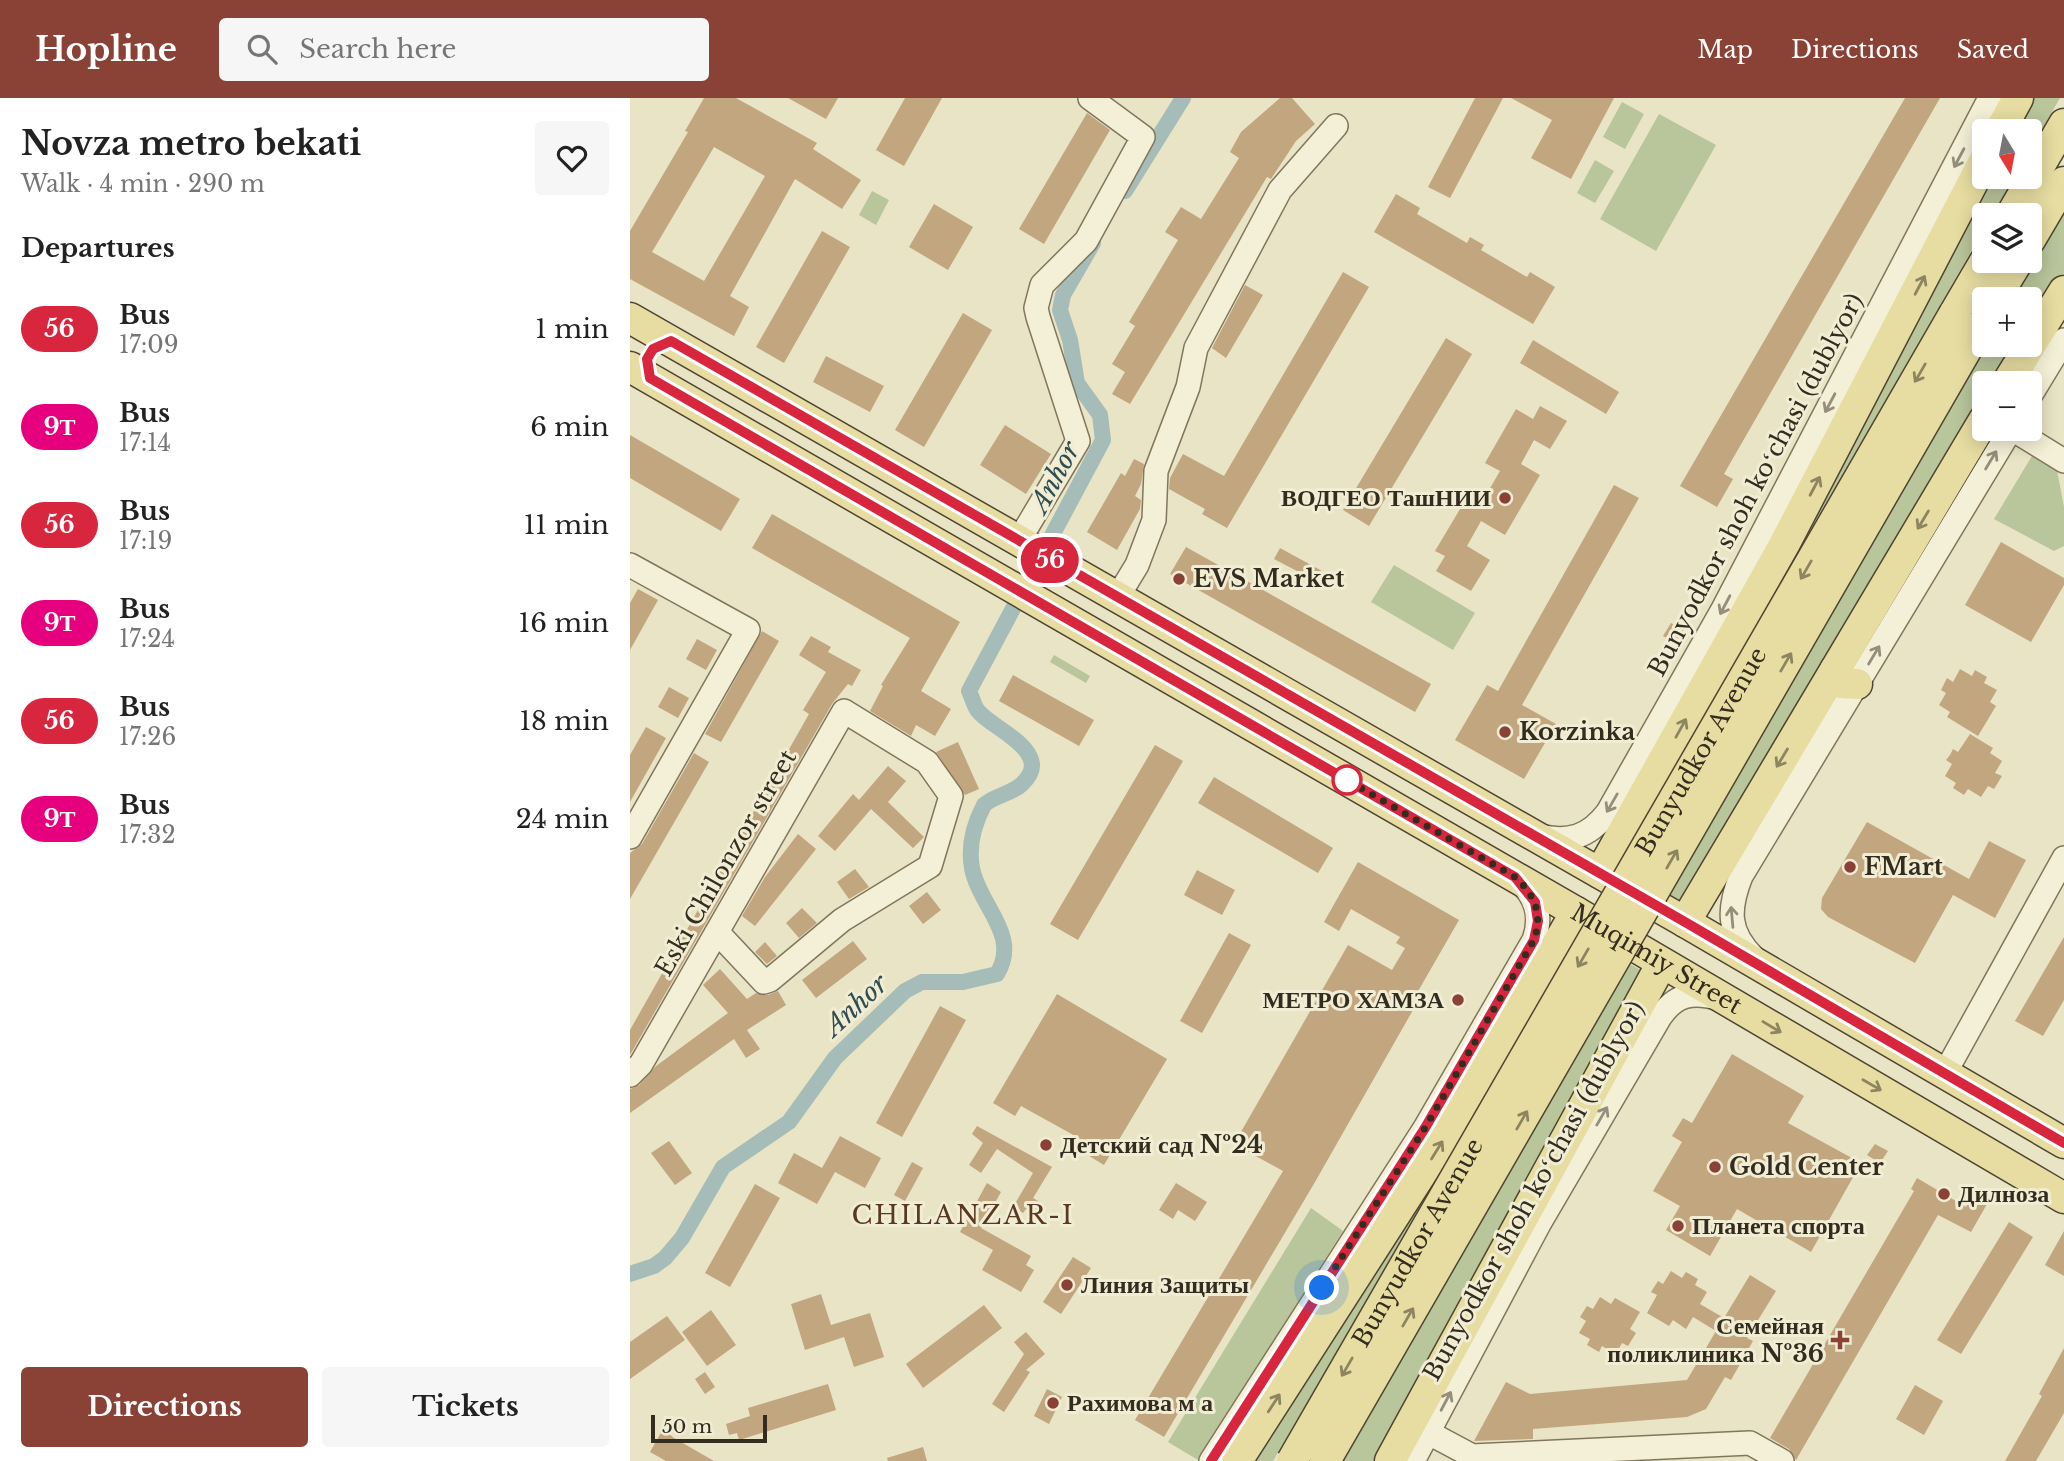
<!DOCTYPE html>
<html lang="en">
<head>
<meta charset="utf-8">
<style>
  body { margin:0; font-family:"Libre Baskerville",serif; background:#f6f6f6; color:#222; height:100vh; display:flex; flex-direction:column; font-size:26px; white-space:nowrap }
  * { box-sizing:border-box; margin:0 }
  p { font-size:23px; color:#767676 }
  .icon { flex:none; width:38px; height:38px; fill:none; stroke:currentColor; stroke-width:2; stroke-linecap:round; stroke-linejoin:round }
  .map { position:relative; flex:1; overflow:hidden }
  .details { display:flex; flex-direction:column; background:#fff; width:630px }
  .details>* { flex:none }
  .badge { padding:0 14px; border-radius:23px; font-size:24px; line-height:46px }
  .needle { width:46px; rotate:170deg }
  .controls { position:absolute; left:1342px; top:21px; display:grid; gap:14px }
  .controls a { display:grid; place-items:center; width:70px; height:70px; border-radius:7px; background:#fff; box-shadow:0 4px 18px #0003; font-size:35px }
  .scale { position:absolute; left:21px; bottom:18px; width:116px; box-sizing:border-box; padding-left:7px; border:4px solid #332c1f; border-top:0; font-size:19px; line-height:24px; white-space:nowrap; color:#332c1f; -webkit-text-stroke:5px #f1edd4; paint-order:stroke }
  .you { position:absolute; width:35px; height:35px; margin:-18px; border:5px solid #fff; border-radius:50%; background:#1a73e8; box-shadow:0 0 0 10px #1a73e833 }
  .map>.badge { position:absolute; translate:-50% -50%; box-shadow:0 0 0 4px #fff }
  h2 { padding:0 21px; font-size:26px; line-height:63px }
  .round { display:grid; place-items:center; flex:none; width:74px; height:74px; border-radius:7px; background:#f6f6f6 }
  .headline { display:flex; align-items:center; justify-content:space-between; height:119px; padding:0 21px }
  h1 { font-size:33px; font-weight:700; line-height:52px }
  .cta { display:flex; gap:14px; margin-top:auto; padding:14px 21px }
  .cta a { flex:1; height:80px; border-radius:7px; background:#894235; color:#fff; font-size:28px; font-weight:700; line-height:80px; text-align:center }
  .cta a+a { background:#f6f6f6; color:#222 }
  ul { padding:0; list-style:none }
  li { display:flex; align-items:center; gap:21px; height:98px; padding:0 21px }
  li div { flex:1 }
  li b { display:block; font-size:26px }
  li em { font-style:normal }
  li .badge { min-width:77px; font-weight:700; text-align:center }
  header { display:flex; align-items:center; gap:42px; box-sizing:border-box; height:98px; padding:0 35px; background:#894235; color:#fff }
  header strong { font-size:33px }
  nav { display:flex; gap:38px; margin-inline-start:auto; font-size:24px }
  .search { width:490px; height:63px; background:#f6f6f6; display:flex; align-items:center; gap:18px; box-sizing:border-box; padding:0 24px; border-radius:7px; color:#767676; font-size:26px }
  main { display:flex; flex:1; min-height:0 }
  .map>svg:first-child { display:block }
  .green { fill:#b9c59b }
  .lines { fill:none; stroke-linecap:round; stroke-linejoin:round }
  .canal { stroke:#a6bcb9; stroke-width:16 }
  .building { fill:#c2a680; fill-rule:evenodd }
  .minor-casing { stroke:#81765d; stroke-width:26 }
  .major-casing { stroke:#4f4431; stroke-width:33 }
  .minor { stroke:#f4f0d7; stroke-width:23 }
  .major { stroke:#e7dda2; stroke-width:30 }
  .major-bridge-casing { stroke:#4f4431; stroke-width:33; stroke-linecap:butt }
  .major-bridge { stroke:#e7dda2; stroke-width:30 }
  .oneway { stroke:#948e7b }
  .oneway2 { stroke:#8d8460 }
  .line-casing { stroke:#fff; stroke-width:16 }
  .line { stroke:#d7263d; stroke-width:10 }
  .walk { stroke:#332c1f; stroke-width:7; stroke-dasharray:0 12.6 }
  .poi-dot { fill:#894235; stroke:#f1edd4; stroke-width:2.5 }
  .stop-dot { fill:#fff; stroke:#d7263d; stroke-width:3.5 }
  .labels { text-anchor:middle; stroke-width:6; stroke-linejoin:round; paint-order:stroke }
  .street-label { font-size:24px; fill:#332c1f; stroke:#f1edd4 }
  .poi-label { font-size:24px; font-weight:bold; fill:#332c1f; stroke:#f1edd4; text-anchor:start }
  .water-label { font-size:26px; font-style:italic; fill:#314d51; stroke:#f1edd4 }
  .neighbourhood-label { font-size:26px; letter-spacing:2px; fill:#5a3924; stroke:#f1edd4 }
</style>
</head>
<body>
<header>
<strong>Hopline</strong>
<div class="search"><svg class="icon" aria-label="search" viewBox="0 0 24 24"><circle cx="10" cy="10" r="6"/><path d="M15 15l6 6"/></svg>Search here</div>
<nav><a>Map</a><a>Directions</a><a>Saved</a></nav>
</header>
<main>
<section class="details">
<div class="headline"><div><h1>Novza metro bekati</h1><p>Walk · 4 min · 290 m</p></div><a class="round"><svg class="icon" aria-label="heart" viewBox="0 0 24 24"><path d="M12 20l-8-8c-3-5 5-10 8-4 3-6 11-1 8 4z"/></svg></a></div>
<h2>Departures</h2>
<ul>
<li><span class="badge" style="background:#d7263d;color:#fff">56</span><div><b>Bus</b><p>17:09</p></div><em>1 min</em></li>
<li><span class="badge" style="background:#e6007e;color:#fff">9Т</span><div><b>Bus</b><p>17:14</p></div><em>6 min</em></li>
<li><span class="badge" style="background:#d7263d;color:#fff">56</span><div><b>Bus</b><p>17:19</p></div><em>11 min</em></li>
<li><span class="badge" style="background:#e6007e;color:#fff">9Т</span><div><b>Bus</b><p>17:24</p></div><em>16 min</em></li>
<li><span class="badge" style="background:#d7263d;color:#fff">56</span><div><b>Bus</b><p>17:26</p></div><em>18 min</em></li>
<li><span class="badge" style="background:#e6007e;color:#fff">9Т</span><div><b>Bus</b><p>17:32</p></div><em>24 min</em></li>
</ul>
<div class="cta"><a>Directions</a><a>Tickets</a></div>
</section>
<div class="map">
<svg width="1434" height="1363" viewBox="0 0 1434 1363">
  <rect width="100%" height="100%" fill="#e8e4c5"/>
  <path class="green" d="M1398,0H1430L1400,52V33H1380Z
    M992,4L1014,16L995,51L973,39Z
    M1029,16L1086,47L1026,153L970,121Z
    M965,62L984,73L965,105L947,95Z
    M1357,79H1385L1362,117H1354V131L986,771Z
    M242,93L259,102L246,127L229,117Z
    M1434,114V175L1400,231V201H1383Z
    M1357,247H1390L1367,285H1354V306L1050,804L1034,800Z
    M1402,358L1426,367L1434,409V448L1424,453L1364,421Z
    M764,467L845,515L823,552L741,504Z
    M424,557L460,578L456,585L420,564Z
    M950,839L643,1363H617Z
    M998,865L1016,875L743,1363H713Z
    M681,1110L713,1133L568,1362L538,1344Z"/>
  <g class="lines">
    <path class="canal" d="M495,93L553,0
      M0,1176L24,1168L35,1160L52,1140L93,1069L159,1024L205,960L275,893L292,884H333L367,876C391,837 349,808 342,770C338,748 344,726 354,707C365,697 382,696 392,686C426,654 362,631 348,613C344,608 342,599 339,593L473,342L470,317L447,285L440,242L430,212L433,197L463,145"/>
  </g>
  <path class="building" d="M74,0H106L187,45L183,51L231,82L212,111L165,81L100,198L119,209L104,238L0,181V133L58,34L55,33ZM84,49L135,78L74,183L22,154Z
    M158,0H208L196,21Z
    M275,0H312L274,68L246,52Z
    M650,0H662L685,26L666,43L641,81L637,79L500,306L482,296L495,274L482,266L505,228L499,224L548,142L535,134L551,109L571,121L609,60L600,54L611,34Z
    M845,0H873L820,100L798,89Z
    M881,0H984L941,81L901,60L922,22Z
    M1275,0H1310L1094,376L1103,381L1087,409L1050,388Z
    M457,15L480,32L414,146L389,131Z
    M766,96L790,110L787,116L837,145L840,139L854,147L851,152L897,179L900,174L925,189L903,226L744,134Z
    M304,106L343,129L318,172L279,149Z
    M192,133L220,149L154,265L126,249Z
    M713,174L739,189L597,430L572,416L575,411L539,391L540,380L553,356L594,378Z
    M615,187L633,197L596,260L582,250Z
    M333,215L362,232L294,349L265,332Z
    M816,240L842,256L739,428L713,412Z
    M903,242L989,294L976,316L890,265Z
    M196,258L254,288L240,314L183,284Z
    M910,308L937,323L920,351L904,342L891,366L910,377L875,437L851,423L837,448L860,462L841,493L806,473L815,458L805,453L839,396L852,404L870,373L855,365L886,311L903,321Z
    M375,327L421,356L396,396L350,367Z
    M0,337L110,401L91,433L0,380Z
    M504,361L514,366L511,386L505,398L511,402L510,411L487,452L457,434L491,375L495,378Z
    M984,387L1009,400L892,607L926,626L894,681L825,642L857,587L868,593Z
    M142,416L330,524L291,593L321,611L305,638L286,627L281,638L240,613L253,588L251,587L280,540L122,450Z
    M1371,444L1434,480V487L1401,544L1335,507Z
    M556,449L801,586L785,614L540,476Z
    M650,450L692,473L686,483L644,461Z
    M8,491L28,502L0,552V505Z
    M1041,525L1054,532L1046,545L1033,538Z
    M132,533L149,543L91,644L75,636Z
    M181,538L201,549L198,554L231,572L222,588L218,586L202,606L0,957V932L179,616L173,612L196,574L169,557Z
    M67,541L87,552L76,572L56,561Z
    M1330,571L1342,578L1345,572L1357,579L1354,585L1367,592L1360,604L1366,608L1348,638L1317,619L1320,614L1309,607L1316,595L1311,592L1317,580L1323,584Z
    M383,577L464,622L449,648L369,603Z
    M39,589L59,600L48,620L28,609Z
    M16,629L36,640L0,704V657Z
    M1340,636L1363,650L1360,655L1372,663L1365,675L1372,678L1364,691L1358,688L1351,699L1338,691L1334,697L1323,690L1326,685L1315,678L1322,666L1316,662L1320,657L1323,651L1328,654Z
    M328,644L349,691L335,697L306,654Z
    M525,647L553,663L448,842L420,826Z
    M64,655L79,664L0,801V755L12,746Z
    M258,668L276,683L258,704L294,739L283,750L241,711L205,753L188,738L223,696L229,702Z
    M584,679L703,750L688,775L568,705Z
    M1237,724L1339,781L1359,743L1396,762L1365,820L1323,797L1285,865L1198,819L1191,811L1192,800Z
    M168,736L186,751L125,828L112,818L135,779Z
    M728,764L829,822L783,902L787,905L685,1084L534,1339L505,1322L653,1073L604,1046L718,847L762,872L775,850L766,845L770,839L721,811L709,833L694,824Z
    M225,771L239,789L219,801L207,784Z
    M567,772L605,792L592,817L554,797Z
    M297,794L311,812L293,826L279,808Z
    M172,810L187,825L169,840L156,825Z
    M599,835L621,847L572,935L550,923Z
    M1434,839V902L1413,938L1385,923Z
    M223,843L237,861L186,900L172,882Z
    M135,844L147,858L137,866L125,854Z
    M90,871L117,901L126,895L138,897L148,893L156,907L117,932L130,951L116,960L104,941L0,1015V991L9,987L26,968L98,915L73,887Z
    M427,896L537,961L474,1067L451,1053L456,1044L391,1008L385,1018L363,1005Z
    M310,908L336,922L272,1039L246,1025Z
    M1102,956L1174,998L1158,1025L1231,1065L1181,1154L1107,1111L1080,1158L1036,1132L1050,1108L1023,1093L1052,1044L1042,1038L1053,1020L1062,1025Z
    M347,1028L422,1069L403,1100L415,1107L407,1119L396,1111L393,1115L383,1109L403,1075L367,1051L351,1075L339,1067L353,1045L342,1036Z
    M210,1038L251,1060L235,1090L205,1074L187,1106L148,1085L164,1055L192,1070Z
    M39,1043L62,1075L45,1087L21,1055Z
    M1245,1046L1258,1053L1250,1065L1237,1057Z
    M282,1064L293,1070L275,1103L264,1097Z
    M1287,1080L1336,1109L1342,1098L1357,1106L1341,1134L1308,1117L1166,1362L1159,1351L1140,1340L1284,1093L1281,1091Z
    M357,1085L371,1094L351,1130L401,1158L396,1167L404,1172L391,1194L352,1172L363,1152L330,1134Z
    M546,1085L577,1104L565,1123L548,1112L543,1121L529,1112Z
    M125,1086L150,1100L100,1189L75,1175Z
    M1379,1124L1403,1139L1331,1256L1307,1242Z
    M1434,1133V1178L1415,1167Z
    M443,1159L461,1170L431,1216L413,1204Z
    M1041,1173L1052,1180L1056,1174L1068,1181L1065,1187L1077,1194L1070,1206L1094,1220L1120,1177L1146,1193L1117,1240L1123,1243L1101,1282L1095,1279L1076,1311L1057,1319L903,1331V1341L844,1343L876,1284L900,1296L1057,1282L1086,1233L1063,1219L1056,1231L1043,1222L1039,1228L1017,1215L1027,1197L1021,1194L1028,1183L1033,1186Z
    M191,1196L201,1227L240,1215L254,1259L224,1269L214,1239L175,1252L161,1206Z
    M970,1199L981,1206L985,1200L1010,1214L1000,1231L1006,1235L998,1248L992,1245L986,1256L972,1248L969,1254L957,1247L960,1241L949,1235L956,1223L950,1219L957,1208L963,1211Z
    M354,1207L372,1230L293,1290L276,1266Z
    M81,1212L106,1247L77,1268L52,1234Z
    M37,1218L55,1242L0,1281V1244Z
    M396,1234L415,1256L396,1272L400,1274L374,1314L362,1306L394,1256L384,1244Z
    M1434,1250V1315L1406,1363H1375L1412,1298L1409,1296Z
    M75,1274L85,1289L75,1296L65,1281Z
    M198,1286L206,1312L109,1342L107,1335L99,1337L96,1326L120,1318L118,1310Z
    M1285,1287L1313,1303L1294,1337L1266,1321Z
    M417,1291L432,1299L419,1326L404,1318Z
    M33,1331L44,1340L84,1363H36L20,1354Z
    M293,1349L297,1363H258L257,1360Z"/>
  <g class="lines">
    <defs>
      <path id="minor" d="M1400,298L1434,242
        M1382,331L1434,363
        M388,444L448,343L408,219L406,210L412,187L456,143L513,39L460,0
        M0,467L118,532L0,739
        M487,500L507,467L524,422L526,373L558,289L566,250L650,92L706,28
        M909,738C939,745 959,739 978,714L1092,513L1360,0
        M1124,860C1097,834 1098,811 1111,778L1381,331
        M1315,975L1434,760
        M0,977L11,966L214,613L297,664L321,698L300,768L212,822L140,882L134,884L87,834
        M799,1335L842,1358L1120,1345L1152,1363
        M581,1363L795,1030L904,842C912,819 907,800 890,784
        M783,1363L909,1126L1030,919C1045,897 1062,893 1087,900"/>
      <g id="major">
        <path d="M1370,33L1388,0"/>
        <path d="M1381,117L1434,26"/>
        <path d="M1400,142L1434,84"/>
        <path d="M1365,201L1388,163"/>
        <path d="M1324,216L1355,163"/>
        <path d="M0,220L1055,824L1434,1045"/>
        <path id="s1" d="M0,269L946,814L1434,1100"/>
        <path d="M1377,285L1434,193"/>
        <path d="M1205,572L1211,585L1227,586"/>
        <path d="M970,775L1154,447L1354,63"/>
        <path d="M1055,824L1354,322"/>
        <path d="M607,1363L811,1045L946,814"/>
        <path d="M760,1363L1032,865"/>
      </g>
    </defs>
    <use href="#minor" class="minor-casing"/>
    <use href="#major" class="major-casing"/>
    <use href="#minor" class="minor"/>
    <use href="#major" class="major"/>
    <defs>
      <g id="major-bridge">
        <path id="s2" d="M662,1363L1324,216"/>
        <path d="M695,1363L1350,228"/>
      </g>
    </defs>
    <use href="#major-bridge" class="major-bridge-casing"/>
    <use href="#major-bridge" class="major-bridge"/>
  </g>
  <defs><path id="oneway-shaft" d="M-6 0H5M1.5-3L5.5 0L1.5 3" fill="none" stroke-width="1.6" stroke-linecap="round" stroke-linejoin="round" transform="scale(1.75)"/></defs>
  <g class="oneway">
    <use href="#oneway-shaft" transform="translate(1329 60) rotate(118)"/>
    <use href="#oneway-shaft" transform="translate(1200 305) rotate(118)"/>
    <use href="#oneway-shaft" transform="translate(1361 362) rotate(-59)"/>
    <use href="#oneway-shaft" transform="translate(1095 507) rotate(118)"/>
    <use href="#oneway-shaft" transform="translate(1244 557) rotate(-59)"/>
    <use href="#oneway-shaft" transform="translate(982 705) rotate(120)"/>
    <use href="#oneway-shaft" transform="translate(1102 819) rotate(-95)"/>
    <use href="#oneway-shaft" transform="translate(972 1018) rotate(-60)"/>
    <use href="#oneway-shaft" transform="translate(816 1303) rotate(-62)"/>
  </g>
  <g class="oneway2">
    <use href="#oneway-shaft" transform="translate(1290 187) rotate(-62)"/>
    <use href="#oneway-shaft" transform="translate(1290 275) rotate(120)"/>
    <use href="#oneway-shaft" transform="translate(1185 388) rotate(-62)"/>
    <use href="#oneway-shaft" transform="translate(1293 422) rotate(121)"/>
    <use href="#oneway-shaft" transform="translate(1176 472) rotate(120)"/>
    <use href="#oneway-shaft" transform="translate(1156 564) rotate(-60)"/>
    <use href="#oneway-shaft" transform="translate(1051 630) rotate(-61)"/>
    <use href="#oneway-shaft" transform="translate(1152 660) rotate(121)"/>
    <use href="#oneway-shaft" transform="translate(1042 761) rotate(-60)"/>
    <use href="#oneway-shaft" transform="translate(953 860) rotate(120)"/>
    <use href="#oneway-shaft" transform="translate(1142 929) rotate(31)"/>
    <use href="#oneway-shaft" transform="translate(1242 987) rotate(30)"/>
    <use href="#oneway-shaft" transform="translate(892 1022) rotate(-60)"/>
    <use href="#oneway-shaft" transform="translate(807 1052) rotate(-58)"/>
    <use href="#oneway-shaft" transform="translate(778 1219) rotate(-60)"/>
    <use href="#oneway-shaft" transform="translate(717 1269) rotate(120)"/>
    <use href="#oneway-shaft" transform="translate(644 1305) rotate(-57)"/>
  </g>
  <g class="lines">
    <defs>
      <path id="line" d="M581,1363L795,1030L904,842L908,823L905,804L885,779L20,280L17,261L23,251L41,243L1055,824L1434,1045"/>
    </defs>
    <use href="#line" class="line-casing"/>
    <use href="#line" class="line"/>
    <path class="walk" d="M692,1190L795,1030L904,842C913,816 905,797 885,779L717,682"/>
  </g>
  <g class="poi-dot">
    <circle cx="875" cy="400" r="7"/>
    <circle cx="549" cy="481" r="7"/>
    <circle cx="875" cy="634" r="7"/>
    <circle cx="1220" cy="769" r="7"/>
    <circle cx="828" cy="902" r="7"/>
    <circle cx="416" cy="1047" r="7"/>
    <circle cx="1085" cy="1069" r="7"/>
    <circle cx="1314" cy="1096" r="7"/>
    <circle cx="1048" cy="1128" r="7"/>
    <circle cx="437" cy="1187" r="7"/>
    <path d="M1206.5 1231.5h7v7h7v7h-7v7h-7v-7h-7v-7h7z"/>
    <circle cx="423" cy="1305" r="7"/>
  </g>
  <circle class="stop-dot" cx="717" cy="682" r="14"/>
  <g class="labels">
    <g class="street-label">
      <text transform="translate(1126 387) rotate(-62)" y="8">Bunyodkor shoh koʻchasi (dublyor)</text>
      <text dy="8" stroke="none"><textPath href="#s2" startOffset="819">Bunyudkor Avenue</textPath></text>
      <text transform="translate(96 765) rotate(-60)" y="8">Eski Chilonzor street</text>
      <text dy="8" stroke="none"><textPath href="#s1" startOffset="1185">Muqimiy Street</textPath></text>
      <text transform="translate(904 1093) rotate(-61)" y="8">Bunyodkor shoh koʻchasi (dublyor)</text>
      <text dy="8" stroke="none"><textPath href="#s2" startOffset="252">Bunyudkor Avenue</textPath></text>
    </g>
    <g class="poi-label">
      <text x="861" y="408" text-anchor="end">ВОДГЕО ТашНИИ</text>
      <text x="563" y="489">EVS Market</text>
      <text x="889" y="642">Korzinka</text>
      <text x="1234" y="777">FMart</text>
      <text x="814" y="910" text-anchor="end">МЕТРО ХАМЗА</text>
      <text x="430" y="1055">Детский сад №24</text>
      <text x="1099" y="1077">Gold Center</text>
      <text x="1328" y="1104">Дилноза</text>
      <text x="1062" y="1136">Планета спорта</text>
      <text x="451" y="1195">Линия Защиты</text>
      <text x="1194" y="1236" text-anchor="end">Семейная<tspan x="1194" dy="28">поликлиника №36</tspan></text>
      <text x="437" y="1313">Рахимова м а</text>
    </g>
    <g class="water-label">
      <text transform="translate(425 379) rotate(-62)" y="9">Anhor</text>
      <text transform="translate(226 907) rotate(-43)" y="9">Anhor</text>
    </g>
    <g class="neighbourhood-label">
      <text x="333" y="1126">CHILANZAR-I</text>
    </g>
  </g>
</svg>
<div class="controls">
<a><svg class="needle" viewBox="-14 -14 28 28"><path d="M0-13l5 13h-10z" fill="#e53935"/><path d="M0 13l5-13h-10z" fill="#767676"/></svg></a>
<a><svg class="icon" aria-label="layers" viewBox="0 0 24 24"><path d="M12 4l9 5-9 5-9-5zM3 14l9 5 9-5"/></svg></a>
<a>+</a>
<a>−</a>
</div>
<div class="scale">50 m</div>
<div class="you" style="left:692px;top:1190px"></div>
<b class="badge" style="left:420px;top:462px;background:#d7263d;color:#fff">56</b>
</div>
</main>
</body>
</html>
